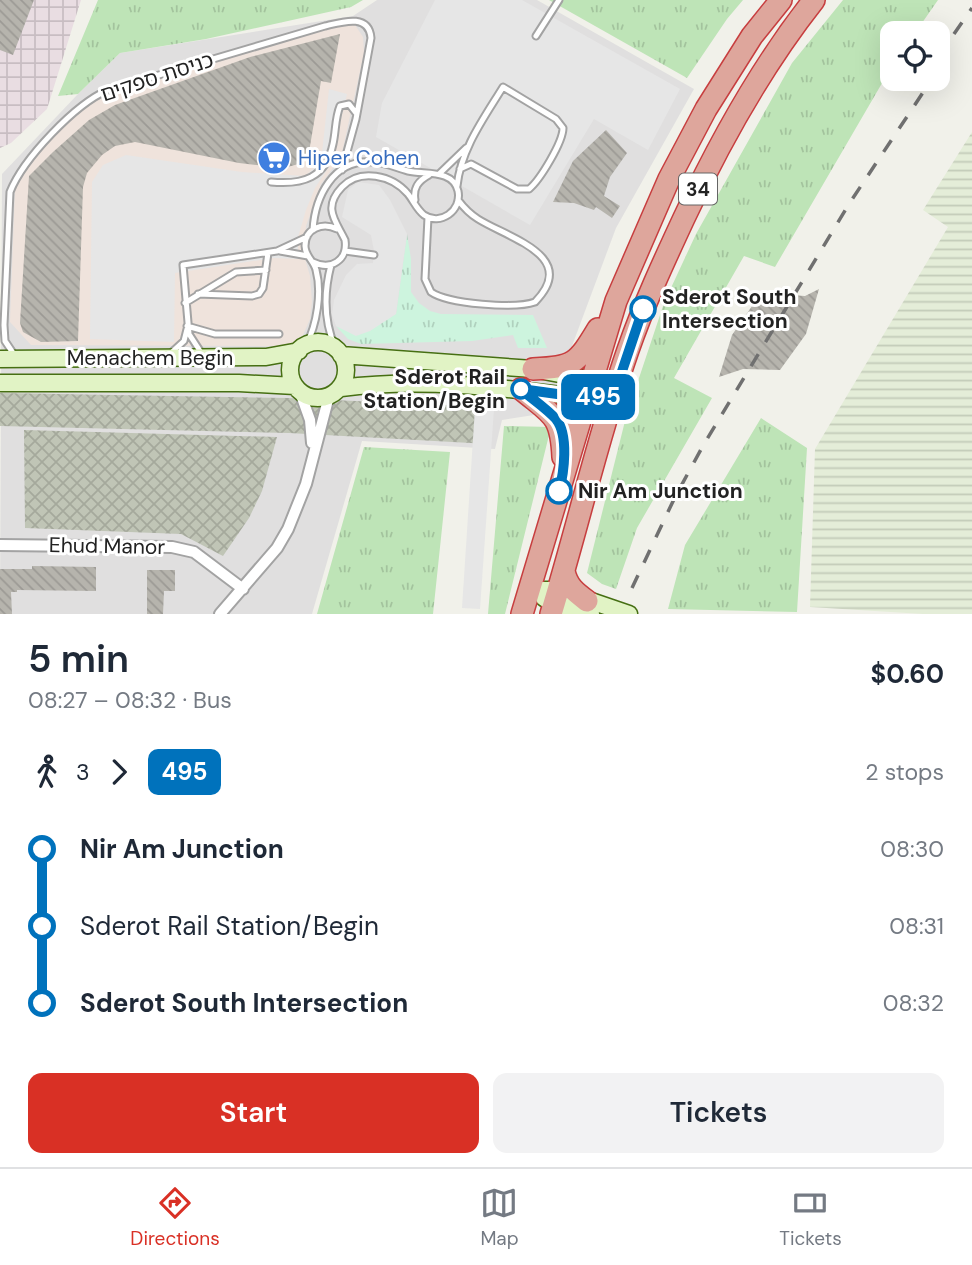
<!DOCTYPE html>
<html lang="en">
<head>
<meta charset="utf-8">
<style>
  body { margin:0; font-family:"DM Sans","Noto Sans Hebrew",sans-serif; background:#f2f2f3; color:#1f2937; height:100vh; display:flex; flex-direction:column; font-size:26px; white-space:nowrap }
  * { box-sizing:border-box; margin:0 }
  p { font-size:23px; color:#747a83 }
  .icon { flex:none; width:38px; height:38px; fill:none; stroke:currentColor; stroke-width:2; stroke-linecap:round; stroke-linejoin:round }
  .map { position:relative; height:614px; overflow:hidden }
  .details { display:flex; flex-direction:column; background:#fff; flex:1 }
  .details>* { flex:none }
  .badge { padding:0 14px; border-radius:10px; font-size:24px; line-height:46px }
  .controls { position:absolute; left:880px; top:21px; display:grid; gap:14px }
  .controls a { display:grid; place-items:center; width:70px; height:70px; border-radius:14px; background:#fff; box-shadow:0 7px 28px #0002; font-size:35px }
  .map>.badge { position:absolute; translate:-50% -50%; box-shadow:0 0 0 4px #fff }
  .legs { display:flex; align-items:center; gap:10px; height:77px; padding:0 28px; font-size:23px }
  .legs p { margin-inline-start:auto }
  .overview { display:flex; align-items:center; justify-content:space-between; height:119px; padding:0 28px }
  h1 { font-size:38px; font-weight:600; line-height:52px }
  .primary-button { display:flex; gap:14px; margin-top:auto; padding:14px 28px }
  .primary-button a { flex:1; height:80px; border-radius:14px; background:#d93025; color:#fff; font-size:28px; font-weight:600; line-height:80px; text-align:center }
  .primary-button a+a { background:#f2f2f3; color:#1f2937 }
  ul { padding:0 28px; list-style:none }
  li { display:flex; align-items:center; gap:24px; height:77px; font-size:26px }
  li i { display:grid; place-items:center; width:10px; height:100%; margin:0 9px; background:currentColor }
  li i::after { content:''; width:18px; height:18px; margin:-9px; border:5px solid; border-radius:50%; background:#fff }
  li p { margin-inline-start:auto }
  li:first-child i { background:linear-gradient(#0000 50%,currentColor 0) }
  li:last-child i { background:linear-gradient(currentColor 50%,#0000 0) }
  .menu { display:flex; justify-content:space-around; align-items:center; height:98px; border-top:2px solid #e0e1e3; background:#fff; font-size:19px; color:#747a83 }
  .menu a { display:grid; justify-items:center; gap:4px }
  .menu .selected { color:#d93025 }
  .map>svg:first-child { display:block }
  .residential { fill:#e0dfdf }
  .commercial { fill:#efe3dc }
  .industrial { fill:url(#industrial-grid) }
  .construction { fill:url(#construction-cross-hatch) }
  .farmland { fill:url(#farmland-rules) }
  .grass { fill:url(#grass-tufts) }
  .park { fill:url(#park-tufts) }
  .parking { fill:#e6e6e6 }
  .building { fill:url(#building-back-hatch) }
  .lines { fill:none; stroke-linecap:round; stroke-linejoin:round }
  .lane-casing { stroke:#a3a3a3; stroke-width:9 }
  .street-casing { stroke:#a3a3a3; stroke-width:14 }
  .secondary-casing { stroke:#466f13; stroke-width:19 }
  .highway-casing { stroke:#c73e3f; stroke-width:24 }
  .lane { stroke:#fff; stroke-width:5 }
  .street { stroke:#fff; stroke-width:10 }
  .secondary { stroke:#e1f3c5; stroke-width:16 }
  .highway { stroke:#dea69c; stroke-width:21 }
  .rail { stroke:#707070; stroke-width:3.5; stroke-dasharray:14 14; stroke-linecap:butt }
  .line-1-casing { stroke:#fff; stroke-width:16 }
  .line-1 { stroke:#0072bc; stroke-width:10 }
  .stop-1-dot { fill:#fff; stroke:#0072bc; stroke-width:3.5 }
  .labels { text-anchor:middle; stroke-width:6; stroke-linejoin:round; paint-order:stroke }
  .shield { fill:#fff; stroke:#646464; stroke-width:2 }
  .shield-label { font-size:19px; font-weight:bold; fill:#222 }
  .street-label { font-size:21px; fill:#222; stroke:#fff }
  .shop-label { font-size:21px; fill:#366cbe; stroke:#fff; text-anchor:start }
  .stop-label { font-size:21px; font-weight:bold; fill:#222; stroke:#fff; text-anchor:start }
</style>
</head>
<body>
<div class="map">
<svg width="972" height="614" viewBox="0 0 972 614">
  <defs>
    <pattern id="industrial-grid" width="8" height="8" patternUnits="userSpaceOnUse" patternTransform="scale(1.75)"><rect width="8" height="8" fill="#e9dde2"/><path d="M0 4h8M4 0v8" fill="none" stroke="#c8bdc2"/></pattern>
    <pattern id="construction-cross-hatch" width="8" height="8" patternUnits="userSpaceOnUse" patternTransform="scale(1.75)"><rect width="8" height="8" fill="#c0c5b6"/><path d="M0 0l8 8M0 8l8-8" fill="none" stroke="#a5a99c"/></pattern>
    <pattern id="farmland-rules" width="6" height="5" patternUnits="userSpaceOnUse" patternTransform="scale(1.75)"><rect width="6" height="5" fill="#e4edd8"/><path d="M0 2.5h6" fill="none" stroke="#c3cbb9"/></pattern>
    <pattern id="grass-tufts" width="24" height="20" patternUnits="userSpaceOnUse" patternTransform="scale(1.75)"><rect width="24" height="20" fill="#bee4b7"/><path d="M3 7l-1-3M5 7V3M7 7l1-3M15 17l-1-3M17 17v-4M19 17l1-3" fill="none" stroke="#a3c39d"/></pattern>
    <pattern id="park-tufts" width="24" height="20" patternUnits="userSpaceOnUse" patternTransform="scale(1.75)"><rect width="24" height="20" fill="#cdf4de"/><path d="M3 7l-1-3M5 7V3M7 7l1-3M15 17l-1-3M17 17v-4M19 17l1-3" fill="none" stroke="#b0d1be"/></pattern>
    <pattern id="building-back-hatch" width="6" height="6" patternUnits="userSpaceOnUse" patternTransform="scale(1.75)"><rect width="6" height="6" fill="#b6b4ad"/><path d="M-1 5l2 2M0 0l6 6M5-1l2 2" fill="none" stroke="#9c9a95"/></pattern>
  </defs>
  <rect width="100%" height="100%" fill="#f1f1ea"/>
  <path class="residential" d="M377,0H537L694,89L616,228L547,413L502,420L495,449L362,441L312,614H0L2,174L78,94L120,53L353,16Z"/>
  <path class="commercial" d="M342,19H351L363,37L364,53L341,157L321,184L306,226L304,255L310,276L312,302L310,319L303,335L295,342L284,346L31,345L10,322L15,188L24,171L38,152L84,105L114,86Z"/>
  <path class="industrial" d="M0,0H81L47,109L11,143L0,148Z"/>
  <path class="construction" d="M0,393L288,398L491,407L489,444L289,433L0,426Z
    M24,430L277,437L262,491L249,518L223,556L181,534L25,528Z"/>
  <path class="farmland" d="M972,132V614H923L810,607L815,449L948,227L923,210Z"/>
  <path class="grass" d="M98,0H363L351,7L206,39L120,53L78,94L58,96Z
    M549,0H743L727,19L687,78Z
    M843,0H938L915,33H892V66L775,267L744,256L674,378L712,398L637,528L616,589L602,584L587,573L626,417L664,303L696,234L792,63Z
    M761,418L807,448L797,612L668,609L685,545Z
    M504,426L551,427L505,614H488Z
    M364,447L450,452L433,614H317Z"/>
  <path class="park" d="M407,234L411,259V292L419,303L430,311L441,314L533,315L547,348H518L513,335L472,341L361,344L348,339L336,326L356,335L396,314Z"/>
  <path class="parking" d="M435,0H522L680,89L648,150L594,119L530,225L376,137L382,103Z
    M329,89L347,94L330,165L315,188L306,210L298,237V259L273,258L175,273L174,342L90,339L92,182L103,165L126,155L242,172L305,176L321,162Z
    M358,182L379,185L390,200L407,234L396,314L370,331L356,336L336,326L332,315L334,300L346,275L357,264L373,263L374,251L371,235L342,217L348,190Z
    M475,408L494,409L480,609L462,608Z"/>
  <path class="building" d="M0,0H34L13,55L0,50Z
    M340,34L331,83L321,81L309,152L302,163L284,168L239,163L135,142L115,146L102,155L87,173L83,187L78,341L41,342L23,332L20,323L29,176L53,152L89,120L115,105L250,57Z
    M606,130L627,153L610,177L604,196L620,206L612,218L596,207L594,210L574,203L553,202L573,161Z
    M819,289L806,334L780,370L743,369L719,377L732,335L761,293L805,296Z
    M32,566L96,567V591L17,590V592H11L12,614H0V569H32Z
    M147,570H175V591H164L163,614H147Z"/>
  <g class="lines">
    <defs>
      <path id="lane" d="M536,36L559,0
        M439,174L466,148
        M271,182C303,185 326,178 333,144C336,131 335,118 340,106L349,104L356,113
        M457,186C461,149 484,118 503,87L556,119L563,128C563,142 540,180 529,189H517L471,164L460,169
        M415,200C413,188 418,181 429,175
        M428,217L425,279L431,292C448,304 515,309 535,302C580,256 508,238 478,219C470,214 464,208 458,200
        M280,251L308,256
        M345,251L374,255
        M313,262C331,271 348,260 345,240C336,221 322,208 342,187C360,168 392,175 408,194C413,200 417,210 424,215C440,226 462,211 458,191C453,169 425,175 408,171C396,168 385,162 372,162C333,159 315,197 313,230
        M331,265C324,292 324,321 335,347
        M198,294L252,296L259,294L263,288L268,253
        M185,303L236,272L266,270
        M187,326L215,334H279
        M306,345C317,325 322,292 316,270C314,261 305,256 305,246C305,228 323,222 337,229
        M172,352L184,341L187,329
        M202,354L189,334L183,265L277,251L307,237
        M15,356L5,341L4,325L10,192C23,159 75,104 108,90L325,26C342,22 369,13 371,38L356,119L342,170"/>
      <path id="street" d="M300,392L310,420L312,443
        M0,545L172,547L194,552L243,589
        M220,614L277,548L288,529L306,484L329,396"/>
      <path id="secondary" d="M290 370a28 28 0 1 1 56 0a28 28 0 1 1-56 0Z
        M341,355L533,369L591,380L614,395
        M0,359L266,357L299,351
        M0,383H239L295,386
        M341,388C424,377 504,388 586,398L598,397
        M530,590H559L629,614
        M544,598L554,604L591,614"/>
      <path id="highway" d="M533,369C574,367 577,364 598,329
        M521,389C552,415 561,414 563,457
        M564,571C567,586 575,592 587,601
        M522,614L616,301L669,179L706,109L752,36L781,0
        M551,614C578,526 598,436 628,350C644,304 664,261 684,218C720,141 761,67 814,0"/>
    </defs>
    <use href="#lane" class="lane-casing"/>
    <use href="#street" class="street-casing"/>
    <use href="#secondary" class="secondary-casing"/>
    <use href="#highway" class="highway-casing"/>
    <use href="#lane" class="lane"/>
    <use href="#street" class="street"/>
    <use href="#secondary" class="secondary"/>
    <use href="#highway" class="highway"/>
    <path class="rail" d="M938,57L972,8
      M632,588L675,497L704,444L849,204L932,79"/>
  </g>
  <g class="lines">
    <defs>
      <path id="line-1" d="M559,491C564,473 569,435 556,419C546,408 532,399 521,389L586,398L614,395L643,309"/>
    </defs>
    <use href="#line-1" class="line-1-casing"/>
    <use href="#line-1" class="line-1"/>
  </g>
  <defs>
    <symbol id="supermarket-disc" viewBox="-11 -11 22 22"><circle r="9.5" fill="#3f7fe0" stroke="#fff"/><path d="M-6-5.5h2.5l.6 2H6L4.5 2H-2.5L-4.4-4H-6ZM-1.5 3.2a1.3 1.3 0 1 0 .1 0ZM3 3.2a1.3 1.3 0 1 0 .1 0Z" fill="#fff"/></symbol>
  </defs>
  <g fill-rule="evenodd">
    <use href="#supermarket-disc" x="255" y="139" width="38" height="38"/>
  </g>
  <g class="stop-1-dot">
    <circle cx="643" cy="309" r="12"/>
    <circle cx="521" cy="389" r="9"/>
    <circle cx="559" cy="491" r="12"/>
  </g>
  <g class="labels">
    <rect class="shield" x="679" y="173.5" width="38" height="31" rx="5"/>
    <g class="shield-label">
      <text x="698" y="196">34</text>
    </g>
    <g class="street-label">
      <text transform="translate(157 77) rotate(-18)" y="7">כניסת ספקים</text>
      <text x="150" y="365">Menachem Begin</text>
      <text transform="translate(107 546) rotate(1)" y="7">Ehud Manor</text>
    </g>
    <g class="shop-label">
      <text x="298" y="165">Hiper Cohen</text>
    </g>
    <g class="stop-label">
      <text x="662" y="304">Sderot South<tspan x="662" dy="24">Intersection</tspan></text>
      <text x="505" y="384" text-anchor="end">Sderot Rail<tspan x="505" dy="24">Station/Begin</tspan></text>
      <text x="578" y="498">Nir Am Junction</text>
    </g>
  </g>
</svg>
<div class="controls">
<a><svg class="icon" aria-label="locate" viewBox="0 0 24 24"><circle cx="12" cy="12" r="6"/><path d="M12 2v4M12 18v4M2 12h4M18 12h4"/></svg></a>
</div>
<b class="badge" style="left:598px;top:397px;background:#0072bc;color:#fff">495</b>
</div>
<section class="details">
<div class="overview"><div><h1>5 min</h1><p>08:27 – 08:32 · Bus</p></div><b>$0.60</b></div>
<div class="legs"><svg class="icon" aria-label="walk" viewBox="0 0 24 24"><circle cx="13" cy="4" r="2"/><path d="M13 8l-2 6 4 7M11 14l-3 7M7 12l3-4h3l4 4"/></svg>3<svg class="icon" aria-label="forward" viewBox="0 0 24 24"><path d="M9 5l7 7-7 7"/></svg><b class="badge" style="background:#0072bc;color:#fff">495</b><p>2 stops</p></div>
<ul>
<li><i style="color:#0072bc"></i><b>Nir Am Junction</b><p>08:30</p></li>
<li><i style="color:#0072bc"></i><span>Sderot Rail Station/Begin</span><p>08:31</p></li>
<li><i style="color:#0072bc"></i><b>Sderot South Intersection</b><p>08:32</p></li>
</ul>
<div class="primary-button"><a>Start</a><a>Tickets</a></div>
</section>
<nav class="menu">
<a class="selected"><svg class="icon" aria-label="directions" viewBox="0 0 24 24"><path d="M12 3l9 9-9 9-9-9zM9 14v-3h6M13 9l2 2-2 2"/></svg>Directions</a>
<a><svg class="icon" aria-label="map" viewBox="0 0 24 24"><path d="M3 6l6-2 6 2 6-2v14l-6 2-6-2-6 2zM9 4v14M15 6v14"/></svg>Map</a>
<a><svg class="icon" aria-label="tickets" viewBox="0 0 24 24"><path d="M3 7h18v10H3zM15 7v10"/></svg>Tickets</a>
</nav>
</body>
</html>
